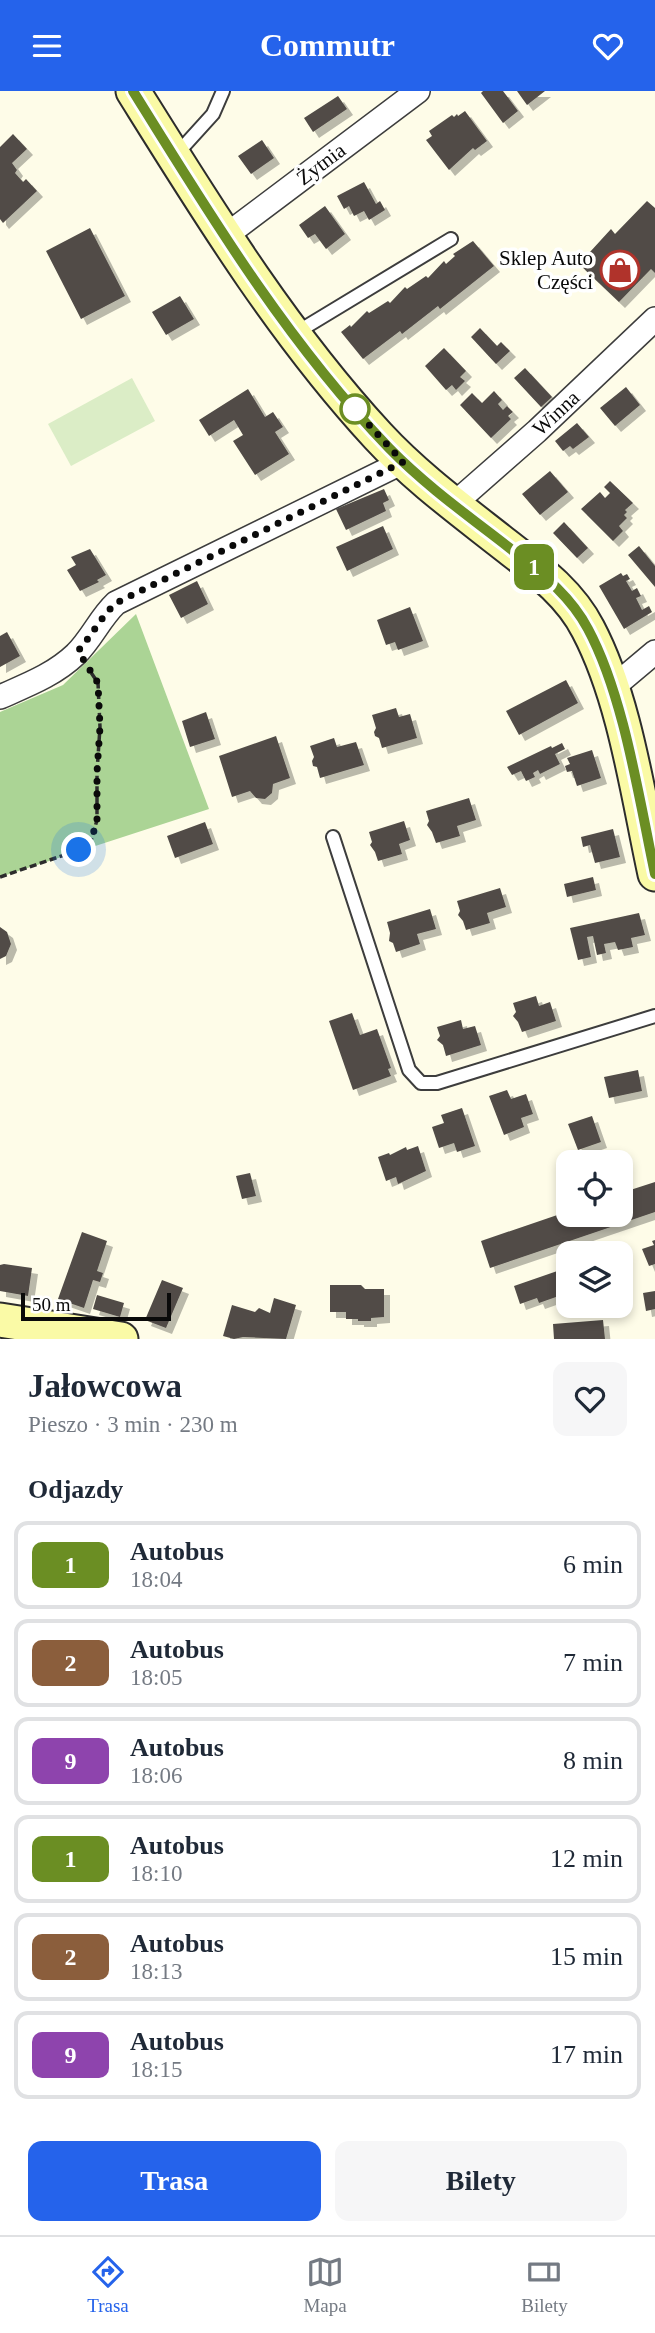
<!DOCTYPE html>
<html lang="pl">
<head>
<meta charset="utf-8">
<style>
  body { margin:0; font-family:Georgia,serif; background:#f6f6f7; color:#1f2937; height:100vh; display:flex; flex-direction:column; font-size:26px; white-space:nowrap }
  * { box-sizing:border-box; margin:0 }
  p { font-size:23px; color:#747a83 }
  .icon { flex:none; width:38px; height:38px; fill:none; stroke:currentColor; stroke-width:2; stroke-linecap:round; stroke-linejoin:round }
  .map { position:relative; height:1248px; overflow:hidden }
  .panel { display:flex; flex-direction:column; background:#fff; flex:1 }
  .panel>* { flex:none }
  .badge { padding:0 14px; border-radius:10px; font-size:24px; line-height:46px }
  .buttons { position:absolute; left:556px; top:1059px; display:grid; gap:14px }
  .buttons a { display:grid; place-items:center; width:77px; height:77px; border-radius:14px; background:#fff; box-shadow:0 4px 10px #0003; font-size:35px }
  .scale { position:absolute; left:21px; bottom:18px; width:150px; box-sizing:border-box; padding-left:7px; border:4px solid #0a0a0a; border-top:0; font-size:19px; line-height:24px; white-space:nowrap; color:#0a0a0a; -webkit-text-stroke:5px #fff; paint-order:stroke }
  .you { position:absolute; width:35px; height:35px; margin:-18px; border:5px solid #fff; border-radius:50%; background:#1a73e8; box-shadow:0 0 0 10px #1a73e833 }
  .map>.badge { position:absolute; translate:-50% -50%; box-shadow:0 0 0 4px #fff }
  h2 { padding:0 28px; font-size:26px; line-height:63px }
  .round { display:grid; place-items:center; flex:none; width:74px; height:74px; border-radius:14px; background:#f6f6f7 }
  .overview { display:flex; align-items:center; justify-content:space-between; height:119px; padding:0 28px }
  h1 { font-size:33px; font-weight:800; line-height:52px }
  .cta { display:flex; gap:14px; margin-top:auto; padding:14px 28px }
  .cta a { flex:1; height:80px; border-radius:14px; background:#2563eb; color:#fff; font-size:28px; font-weight:800; line-height:80px; text-align:center }
  .cta a+a { background:#f6f6f7; color:#1f2937 }
  ul { padding:0; list-style:none }
  li { display:flex; align-items:center; gap:21px; height:88px; margin:0 14px 10px; padding:0 14px; border:4px solid #e0e1e3; border-radius:14px }
  li div { flex:1 }
  li b { display:block; font-size:26px }
  li em { font-style:normal }
  li .badge { min-width:77px; font-weight:700; text-align:center }
  header { display:flex; justify-content:space-between; align-items:center; height:91px; padding:0 28px; background:#2563eb; color:#fff; font-size:32px; font-weight:800 }
  .menu { display:flex; justify-content:space-around; align-items:center; height:98px; border-top:2px solid #e0e1e3; background:#fff; font-size:19px; color:#747a83 }
  .menu a { display:grid; justify-items:center; gap:4px }
  .menu .current { color:#2563eb }
  .map>svg:first-child { display:block }
  .forest { fill:#abd495 }
  .pitch { fill:#dbedc6 }
  .building { fill:#514c47; filter:url(#shadow) }
  .lines { fill:none; stroke-linecap:round; stroke-linejoin:round }
  .lane-casing { stroke:#3d3d3d; stroke-width:16 }
  .street-casing { stroke:#3d3d3d; stroke-width:26 }
  .secondary-casing { stroke:#2c2c2c; stroke-width:37 }
  .path { stroke:#2c2c2c; stroke-width:3.5; stroke-dasharray:7 3.5; stroke-linecap:butt }
  .lane { stroke:#fff; stroke-width:12 }
  .street { stroke:#fff; stroke-width:23 }
  .secondary { stroke:#fafaa6; stroke-width:33 }
  .line-casing { stroke:#fff; stroke-width:16 }
  .line { stroke:#6b8e23; stroke-width:10 }
  .walk { stroke:#0a0a0a; stroke-width:7; stroke-dasharray:0 12.6 }
  .stop-dot { fill:#fff; stroke:#6b8e23; stroke-width:3.5 }
  .labels { text-anchor:middle; stroke-width:7; stroke-linejoin:round; paint-order:stroke }
  .street-label { font-size:21px; fill:#0a0a0a; stroke:#fff }
  .poi-label { font-size:21px; fill:#0a0a0a; stroke:#fff; text-anchor:end }
</style>
</head>
<body>
<header><svg class="icon" aria-label="menu" viewBox="0 0 24 24"><path d="M4 6h16M4 12h16M4 18h16"/></svg>Commutr<svg class="icon" aria-label="heart" viewBox="0 0 24 24"><path d="M12 20l-8-8c-3-5 5-10 8-4 3-6 11-1 8 4z"/></svg></header>
<div class="map">
<svg width="655" height="1248" viewBox="0 0 655 1248">
  <defs>
    <filter id="shadow"><feDropShadow dx="6" dy="6" stdDeviation="0" flood-color="#0004"/></filter>
  </defs>
  <rect width="100%" height="100%" fill="#fefce8"/>
  <path class="forest" d="M136,523L209,718L0,786V621L63,594Z"/>
  <path class="pitch" d="M132,287L155,330L71,375L48,333Z"/>
  <path class="building" d="M483,0H503L518,20L503,32L481,2Z
    M517,0H545L527,14Z
    M338,5L347,18L313,41L304,27Z
    M465,20L487,50L475,59L473,57L449,79L426,49L432,45L429,40L452,24L454,26L457,23L458,25Z
    M13,43L27,58L12,72L17,79L15,82L23,91L26,88L37,100L3,132L0,128V56Z
    M262,49L274,67L251,83L238,65Z
    M364,91L376,113L380,110L385,119L369,129L364,120L354,125L349,115L344,118L337,105Z
    M647,110L655,117V182L651,178L619,211L579,173L611,138L615,143Z
    M325,115L345,143L326,158L315,143L308,147L299,134Z
    M90,137L125,205L81,228L46,160Z
    M473,150L494,175L440,218L438,215L402,243L400,240L363,268L341,241L350,234L351,236L367,220L369,222L388,210L390,212L405,196L407,198L426,185L428,187L444,170L446,173L455,165L453,163Z
    M180,205L194,228L166,244L152,221Z
    M480,237L497,255L501,251L510,260L496,273L471,246Z
    M444,257L466,280L460,286L465,290L456,299L452,294L446,299L425,275Z
    M525,277L552,306L541,316L514,287Z
    M626,296L640,314L615,335L600,317Z
    M248,298L265,326L273,321L283,336L275,341L289,363L255,384L233,350L243,344L234,329L209,345L199,329Z
    M494,300L502,309L498,313L503,319L507,315L513,321L508,325L511,328L491,347L460,314L472,302L482,312Z
    M577,332L589,346L573,358L570,355L563,360L555,350Z
    M550,380L568,401L540,424L522,403Z
    M610,390L633,412L625,419L627,421L624,424L627,427L619,435L623,440L613,450L581,418L600,401L605,407L610,402L604,396Z
    M384,398L389,409L383,412L386,420L346,439L336,418Z
    M564,431L588,457L577,467L553,442Z
    M383,435L393,458L347,480L336,456Z
    M639,455L655,475V496L628,464Z
    M90,458L106,484L97,489L99,491L80,500L67,479L76,474L71,466Z
    M621,482L623,485L627,483L630,488L626,490L632,500L637,497L641,505L636,507L642,519L649,515L652,521L624,538L599,495Z
    M197,490L208,513L181,527L169,504Z
    M410,516L423,550L398,559L395,551L386,554L377,529Z
    M7,541L20,565L0,576V545Z
    M566,589L578,612L519,644L506,620Z
    M396,617L399,626L410,623L417,647L382,657L379,647L375,645L374,641L376,637L372,624Z
    M206,621L215,648L190,656L182,630Z
    M276,645L290,687L273,693L272,702L265,708L256,707L250,700L232,706L219,665Z
    M334,647L337,656L356,651L364,674L320,687L317,676L313,675L312,670L314,666L310,655Z
    M562,652L565,658L555,663L560,673L540,683L538,679L533,682L535,686L526,690L521,680L512,684L507,676L551,655L552,657Z
    M592,659L601,687L577,695L572,680L567,681L565,675L570,673L567,667Z
    M469,707L476,729L457,735L460,745L436,752L432,741L427,734L429,730L426,720Z
    M404,730L410,749L399,753L402,763L378,770L375,761L370,754L372,751L369,741Z
    M205,731L213,753L175,767L167,745Z
    M613,738L620,766L595,772L590,754L583,756L581,746Z
    M593,786L596,799L567,806L564,793Z
    M500,797L506,816L487,822L490,832L466,839L463,830L458,824L460,820L457,810Z
    M430,818L436,838L417,843L420,853L396,861L393,852L389,850L390,842L387,831Z
    M639,822L645,844L631,847L633,856L618,859L615,851L604,853L606,862L597,864L593,845L587,846L591,866L578,869L570,837Z
    M0,836L7,841L11,853L6,865L0,868Z
    M536,905L539,915L550,911L556,930L522,941L518,931L513,925L516,921L513,912Z
    M352,922L360,944L377,938L391,977L388,978L391,985L353,999L329,930Z
    M461,929L463,938L475,935L481,954L446,965L443,954L437,949L440,945L437,936Z
    M638,979L642,1000L609,1007L604,986Z
    M507,999L511,1008L526,1003L533,1023L521,1027L524,1036L504,1044L489,1005Z
    M462,1017L475,1055L457,1061L454,1052L439,1057L432,1036L444,1032L441,1024Z
    M592,1025L601,1051L578,1059L568,1033Z
    M418,1055L426,1080L398,1093L396,1086L386,1090L378,1066L389,1062L390,1064L406,1056L407,1059Z
    M250,1082L256,1105L242,1108L236,1085Z
    M655,1091V1121L490,1177L481,1150L569,1120V1124H621V1102Z
    M82,1141L107,1150L97,1180L103,1182L100,1191L93,1189L84,1217L58,1208Z
    M655,1149V1173L649,1175L642,1158L654,1154L652,1150Z
    M4,1173L32,1177L28,1205L0,1200V1174Z
    M566,1177L569,1185V1206L557,1210L556,1206L539,1212L537,1207L520,1213L514,1195Z
    M162,1189L183,1197L166,1237L145,1229Z
    M330,1194H361L365,1198H384V1226L371,1227V1230H358V1228H346V1221H330Z
    M655,1200V1218L646,1220L643,1202Z
    M97,1204L124,1212L120,1226L93,1218Z
    M274,1207L296,1214L286,1248L243,1246L234,1248L223,1245L232,1214L255,1221L259,1217L270,1222Z
    M603,1229L605,1248H554L553,1233Z"/>
  <g class="lines">
    <defs>
      <path id="lane" d="M174,66L213,23L223,0
        M294,243L451,148
        M333,746L409,979L421,992H437L655,925"/>
      <path id="street" d="M224,146L418,0
        M454,413L537,340L655,228
        M611,598L655,561
        M0,606C27,594 54,584 76,563C92,547 100,527 116,512L403,371"/>
      <path id="secondary" d="M133,0C208,120 282,241 378,345C414,384 457,416 499,449C532,475 568,499 588,538C625,608 638,705 655,783
        M0,1229L121,1248"/>
    </defs>
    <use href="#lane" class="lane-casing"/>
    <use href="#street" class="street-casing"/>
    <use href="#secondary" class="secondary-casing"/>
    <path class="path" d="M0,786L79,759L91,750L97,729V681L100,636L98,592L90,580"/>
    <use href="#lane" class="lane"/>
    <use href="#street" class="street"/>
    <use href="#secondary" class="secondary"/>
  </g>
  <g class="lines">
    <defs>
      <path id="line" d="M133,0C210,124 287,251 389,357C424,393 467,424 507,455C538,480 569,502 588,538C624,605 639,708 655,783"/>
    </defs>
    <use href="#line" class="line-casing"/>
    <use href="#line" class="line"/>
    <path class="walk" d="M79,759L91,750L97,729V681L100,636L98,592L78,560C92,544 101,526 116,512L403,371L350,313L355,318"/>
  </g>
  <defs>
    <symbol id="shop-ring" viewBox="-11 -11 22 22"><circle r="9.5" fill="#fff" stroke="#b0332b" stroke-width="1.5"/><path d="M-5-2.5h2.3a2.7 3.5 0 0 1 5.4 0H5L5.5 6h-11ZM-1.5-2.5h3a1.5 2.3 0 0 0-3 0Z" fill="#b0332b"/></symbol>
  </defs>
  <g fill-rule="evenodd">
    <use href="#shop-ring" x="598" y="157" width="44" height="44"/>
  </g>
  <circle class="stop-dot" cx="355" cy="318" r="14"/>
  <g class="labels">
    <g class="street-label">
      <text transform="translate(321 73) rotate(-37)" y="7">Żytnia</text>
      <text transform="translate(556 322) rotate(-43)" y="7">Winna</text>
    </g>
    <g class="poi-label">
      <text x="593" y="174">Sklep Auto<tspan x="593" dy="24">Części</tspan></text>
    </g>
  </g>
</svg>
<div class="buttons">
<a><svg class="icon" aria-label="locate" viewBox="0 0 24 24"><circle cx="12" cy="12" r="6"/><path d="M12 2v4M12 18v4M2 12h4M18 12h4"/></svg></a>
<a><svg class="icon" aria-label="layers" viewBox="0 0 24 24"><path d="M12 4l9 5-9 5-9-5zM3 14l9 5 9-5"/></svg></a>
</div>
<div class="scale">50 m</div>
<div class="you" style="left:79px;top:759px"></div>
<b class="badge" style="left:534px;top:476px;background:#6b8e23;color:#fff">1</b>
</div>
<section class="panel">
<div class="overview"><div><h1>Jałowcowa</h1><p>Pieszo · 3 min · 230 m</p></div><a class="round"><svg class="icon" aria-label="heart" viewBox="0 0 24 24"><path d="M12 20l-8-8c-3-5 5-10 8-4 3-6 11-1 8 4z"/></svg></a></div>
<h2>Odjazdy</h2>
<ul>
<li><span class="badge" style="background:#6b8e23;color:#fff">1</span><div><b>Autobus</b><p>18:04</p></div><em>6 min</em></li>
<li><span class="badge" style="background:#8b5e3c;color:#fff">2</span><div><b>Autobus</b><p>18:05</p></div><em>7 min</em></li>
<li><span class="badge" style="background:#8e44ad;color:#fff">9</span><div><b>Autobus</b><p>18:06</p></div><em>8 min</em></li>
<li><span class="badge" style="background:#6b8e23;color:#fff">1</span><div><b>Autobus</b><p>18:10</p></div><em>12 min</em></li>
<li><span class="badge" style="background:#8b5e3c;color:#fff">2</span><div><b>Autobus</b><p>18:13</p></div><em>15 min</em></li>
<li><span class="badge" style="background:#8e44ad;color:#fff">9</span><div><b>Autobus</b><p>18:15</p></div><em>17 min</em></li>
</ul>
<div class="cta"><a>Trasa</a><a>Bilety</a></div>
</section>
<nav class="menu">
<a class="current"><svg class="icon" aria-label="directions" viewBox="0 0 24 24"><path d="M12 3l9 9-9 9-9-9zM9 14v-3h6M13 9l2 2-2 2"/></svg>Trasa</a>
<a><svg class="icon" aria-label="map" viewBox="0 0 24 24"><path d="M3 6l6-2 6 2 6-2v14l-6 2-6-2-6 2zM9 4v14M15 6v14"/></svg>Mapa</a>
<a><svg class="icon" aria-label="tickets" viewBox="0 0 24 24"><path d="M3 7h18v10H3zM15 7v10"/></svg>Bilety</a>
</nav>
</body>
</html>
